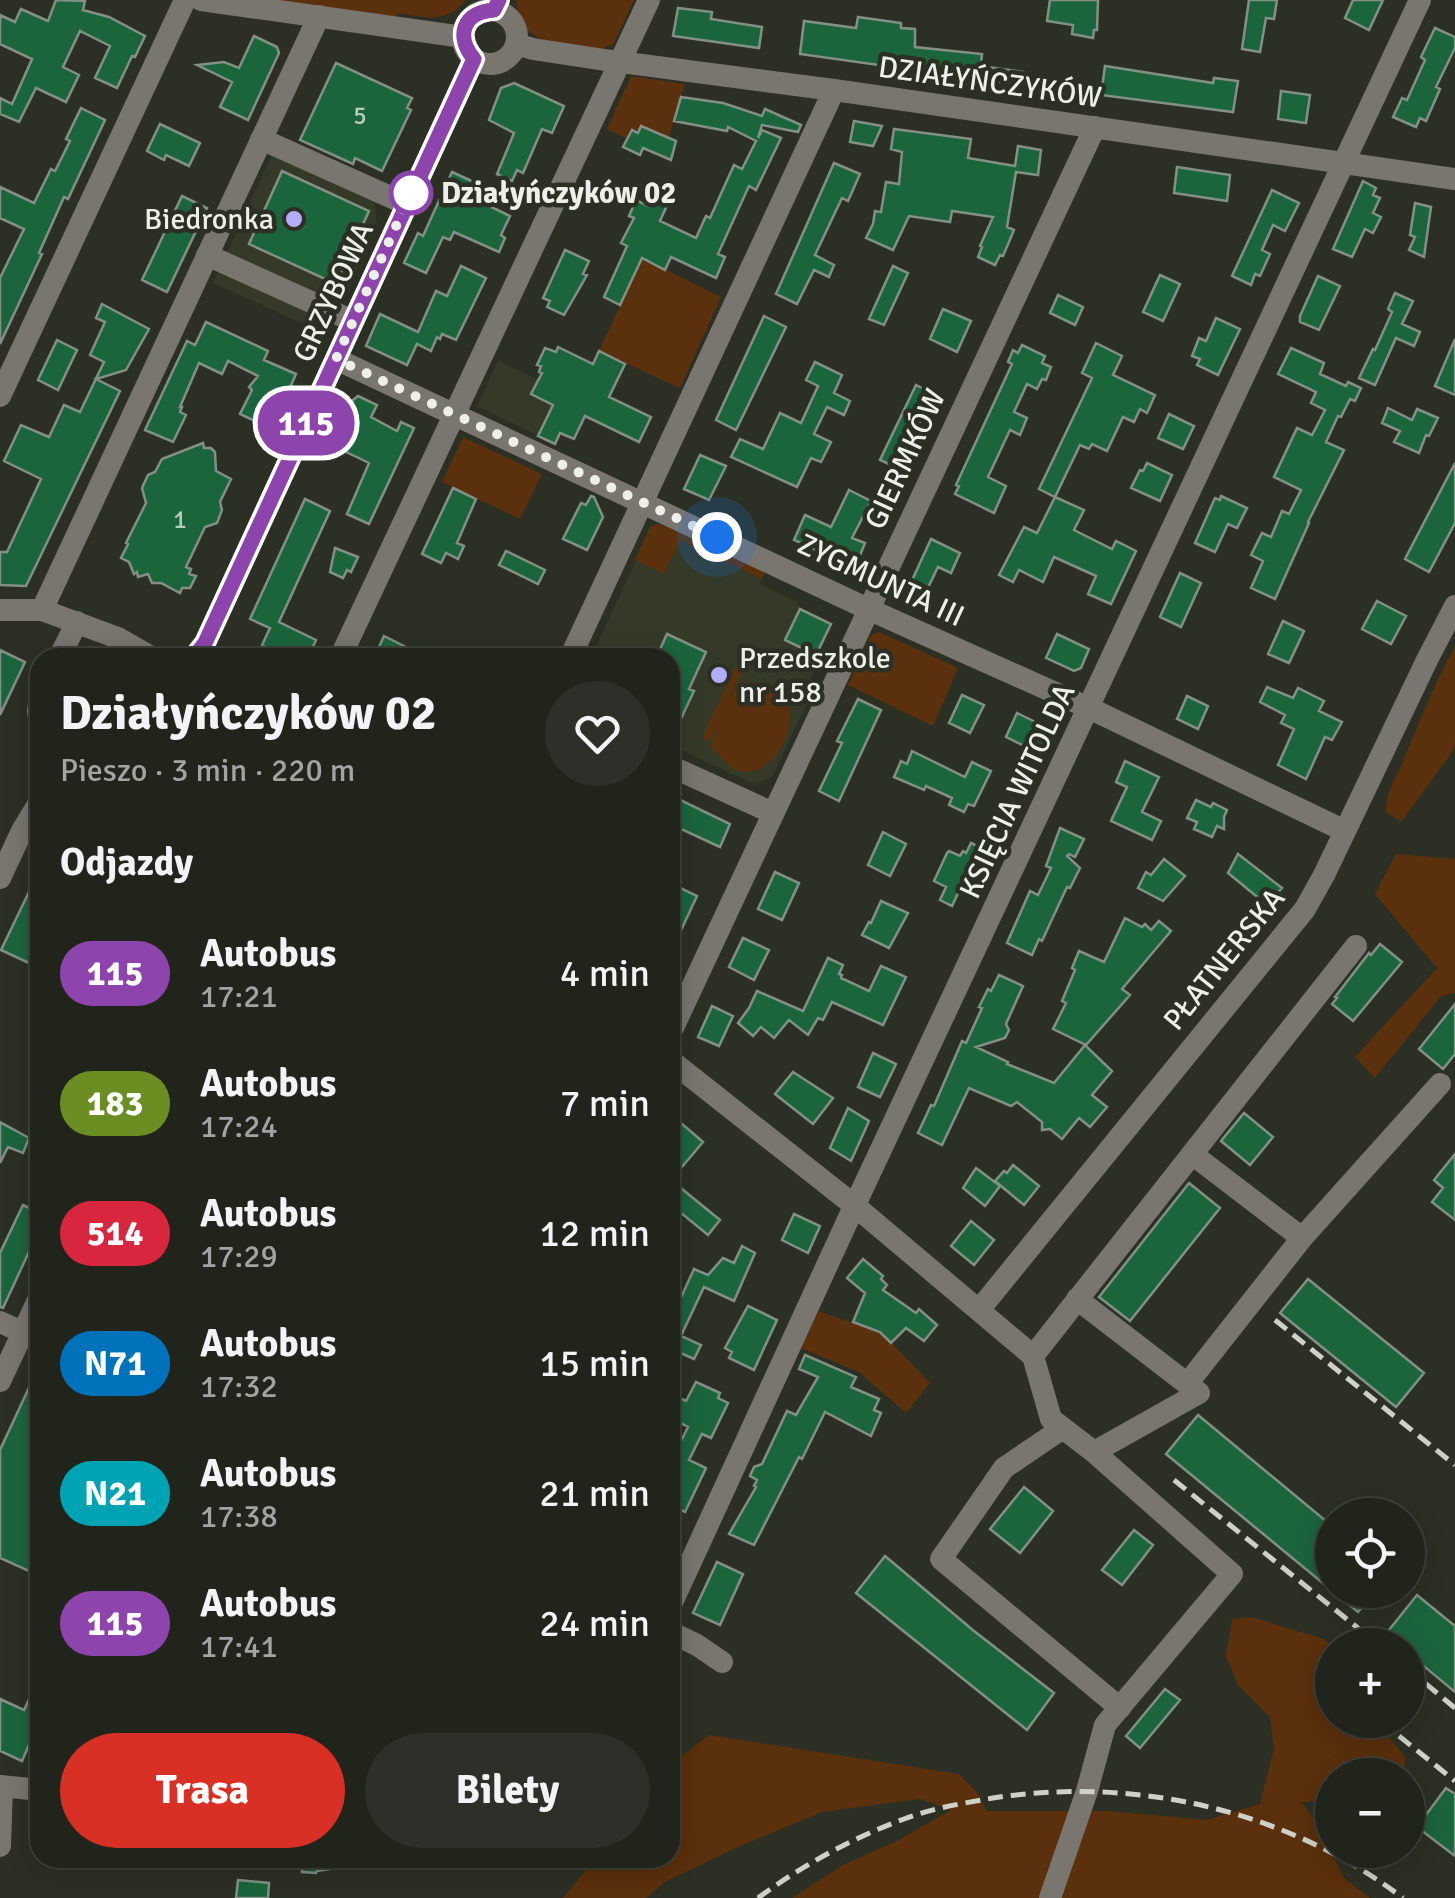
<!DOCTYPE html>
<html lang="pl">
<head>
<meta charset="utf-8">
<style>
  body { margin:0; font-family:Signika,sans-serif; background:#2d3028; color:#f1f3f6; height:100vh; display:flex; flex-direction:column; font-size:38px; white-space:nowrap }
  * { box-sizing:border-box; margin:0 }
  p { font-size:32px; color:#a2a4a3 }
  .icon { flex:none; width:55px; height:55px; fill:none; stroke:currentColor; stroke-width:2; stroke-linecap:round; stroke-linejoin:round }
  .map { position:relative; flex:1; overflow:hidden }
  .panel { position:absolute; left:30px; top:648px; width:650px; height:1220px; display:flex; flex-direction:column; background:#21241b; border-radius:30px; box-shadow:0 5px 25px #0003,0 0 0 2px #3e413a }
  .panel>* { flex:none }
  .badge { padding:0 20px; border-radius:32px; font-size:35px; line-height:65px }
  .fabs { position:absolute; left:1315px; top:1498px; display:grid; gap:20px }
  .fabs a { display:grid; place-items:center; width:110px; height:110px; border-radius:50%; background:#21241b; box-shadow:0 5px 25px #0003,0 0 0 2px #3e413a; font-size:50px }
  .you { position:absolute; width:50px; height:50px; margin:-25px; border:8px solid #fff; border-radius:50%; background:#1a73e8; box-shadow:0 0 0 15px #1a73e833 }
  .map>.badge { position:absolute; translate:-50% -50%; box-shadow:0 0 0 5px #fff }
  h2 { padding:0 30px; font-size:38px; line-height:90px }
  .round { display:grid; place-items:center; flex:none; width:105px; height:105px; border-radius:52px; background:#2d3028 }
  .overview { display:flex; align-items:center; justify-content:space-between; height:170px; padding:0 30px }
  h1 { font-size:48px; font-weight:700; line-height:75px }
  .primary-button { display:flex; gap:20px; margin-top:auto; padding:20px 30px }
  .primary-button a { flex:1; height:115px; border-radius:60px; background:#d93025; color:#fff; font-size:40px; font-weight:700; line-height:115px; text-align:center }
  .primary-button a+a { background:#2d3028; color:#f1f3f6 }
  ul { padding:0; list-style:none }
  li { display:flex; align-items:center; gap:30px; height:130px; padding:0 30px }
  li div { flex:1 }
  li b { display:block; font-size:38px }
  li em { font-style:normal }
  li .badge { min-width:110px; font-weight:700; text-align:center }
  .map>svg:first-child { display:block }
  .built { fill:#353a28 }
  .green { fill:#5b300c }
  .building { fill:#1b653d; stroke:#829086; stroke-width:2.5 }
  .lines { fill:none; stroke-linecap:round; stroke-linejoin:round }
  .minor { stroke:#797670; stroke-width:22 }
  .rail { stroke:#ced1c8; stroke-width:5; stroke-dasharray:15 8; stroke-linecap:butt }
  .line-casing { stroke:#fff; stroke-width:22 }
  .line { stroke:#8e44ad; stroke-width:15 }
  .walk { stroke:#edf0e8; stroke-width:10; stroke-dasharray:0 18 }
  .stop-dot { fill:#fff; stroke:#8e44ad; stroke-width:5 }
  .poi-dot { fill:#b3adf9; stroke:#2c3024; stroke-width:4 }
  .labels { text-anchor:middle; stroke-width:9; stroke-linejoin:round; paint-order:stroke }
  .number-label { font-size:25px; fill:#b8cdbd }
  .street-label { font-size:30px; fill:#edf0e8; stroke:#2c3024 }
  .stop-label { font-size:30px; font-weight:bold; fill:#edf0e8; stroke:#2c3024; text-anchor:start }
  .poi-label { font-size:30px; fill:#edf0e8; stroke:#2c3024; text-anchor:end }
</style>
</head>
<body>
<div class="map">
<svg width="1455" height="1898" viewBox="0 0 1455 1898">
  <rect width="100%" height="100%" fill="#2c3024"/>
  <path class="built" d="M272,155L374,199L377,224L328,335L213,283Z
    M498,361L556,388L555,444L477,406Z
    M679,540L762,579L760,584L797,602L800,610L831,624L815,657L818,663L803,693L810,697L772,777L754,784L670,745V658H591L636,560L664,573Z"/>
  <path class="green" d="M245,0H466C445,25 426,17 397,13V20Z
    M516,0H634L613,45L605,46L604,51C566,44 519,49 516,0Z
    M631,76L685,84L663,156L607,129Z
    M642,258L721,297L680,388L599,351Z
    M463,437L542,474L520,519L442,482Z
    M657,524L662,525L766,570L762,579L680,540L664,574L635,560L650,527Z
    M879,632L958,668L933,726L848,685L871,635Z
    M1455,646V742L1452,752L1401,822L1386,812C1386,789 1395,782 1403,761C1419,722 1435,683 1455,646Z
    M736,666L743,669L729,699L741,681C754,685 766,679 778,688C809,710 777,780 740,771C726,768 722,755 711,748L717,726L709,741L702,738Z
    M1396,854L1455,859V993L1441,996L1375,1078L1355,1057L1437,968L1375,894Z
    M818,1311L882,1333L930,1383L906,1413L859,1372L801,1348Z
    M1251,1617L1324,1639L1332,1646V1720H1374L1405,1756L1404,1775H1332V1803L1302,1802L1319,1826L1344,1878L1370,1898H792L843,1865L897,1841L951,1810L920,1799L822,1812L740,1846L665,1882L646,1898H563L596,1858H670V1765L709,1735L959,1774L977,1792L986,1811H1108L1207,1820L1260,1804L1274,1749L1270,1717L1238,1685L1226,1656L1232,1619Z"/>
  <path class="building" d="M56,0L85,1L83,10L109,17L145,36L135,57L132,56L117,88L95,78L110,46L80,31L63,67L79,75L66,102L36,88L19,122L0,114V98L12,104L32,59L0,44V15L15,22L21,9L48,21Z
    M1050,0H1098L1097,30H1094L1093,38L1072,34L1073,25L1047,21Z
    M1249,0H1277L1274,19L1266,18L1260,52L1242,49Z
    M1353,0H1383L1369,30L1345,18Z
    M678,8L712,12L711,19L762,27L759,48L673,36Z
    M858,17L901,23V28L915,29V47L982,54L981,66L1023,72L1021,85L800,54L804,21L856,28Z
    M1435,28L1455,37V48L1436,87L1440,89L1426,121L1420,118L1416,127L1393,117L1402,98L1407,100L1425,60L1421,57Z
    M254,36L277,47L279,53L248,120L220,107L232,82L197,65L224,62L239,68Z
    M336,63L412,98L407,108L411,110L382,171L355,158L353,164L300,140Z
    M1105,66L1213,83L1214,78L1238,81L1233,112L1101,95Z
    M514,83L564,106L552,133L542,129L523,173L517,170L512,181L497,174L514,133L489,120L501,88Z
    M1281,91L1310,95L1306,123L1278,119Z
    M681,97L723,103L762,116L765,109L801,125L798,132L762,125L758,138L762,130L781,138L756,190L749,186L718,254L725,257L716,278L671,257L665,270L642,258L620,305L604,297L627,246L621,243L634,218L629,216L636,200L648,206L653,195L668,203L660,221L696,238L706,216L710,218L734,165L742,169L756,141L728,127L727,131L674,121Z
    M81,108L105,120L68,199L64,197L39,253L42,254L0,344V278L24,229L0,218V187L34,203L51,169L55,171L70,141L66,139Z
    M854,121L882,126L873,146L850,142Z
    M160,124L200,143L189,166L166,155L164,160L147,151Z
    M641,126L676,141L671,160L643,148L640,155L623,147L632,130L638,133Z
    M894,129L971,139L968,158L1015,166L1018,146L1041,150L1038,175L1016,172L1007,227L1014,230L1003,256L1000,255L995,265L978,257L982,247L980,246L993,217L952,211L950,222L909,216L893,250L866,238L873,224L875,211L881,212L886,182L899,184L902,152L891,149Z
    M834,163L860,174L848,201L842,198L815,255L834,265L829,277L814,270L797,304L776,294Z
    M1177,167L1230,175L1227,201L1174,193Z
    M282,171L369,211L336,284L249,244Z
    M452,172L476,183L470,197L510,216L501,235L505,238L499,252L454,232L450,240L443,237L426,273L404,263L418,233L423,236Z
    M1363,181L1376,188L1373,195L1380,198L1373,213L1381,217L1373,233L1365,229L1352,257L1333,249Z
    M1272,190L1299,203L1285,231L1273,225L1262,250L1270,254L1260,276L1255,274L1251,285L1232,276Z
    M182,196L207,208L167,292L142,280Z
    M1415,203L1431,207L1424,257L1409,250L1415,237L1410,235Z
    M565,250L589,261L583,274L587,275L564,315L547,307L550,301L543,298Z
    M461,266L486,278L456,340L442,334L440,339L437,337L431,351L417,344L407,365L366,346L380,314L418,332L436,291L447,296Z
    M893,266L908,273L884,325L869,319Z
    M1160,275L1180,284L1163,321L1143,312Z
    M1318,276L1340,286L1319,330L1300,322V316Z
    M1395,293L1413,301L1402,324L1420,332L1414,346L1396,338L1375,385L1359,378L1373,349L1375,350L1392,312L1388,309Z
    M1058,295L1083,307L1075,325L1050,313Z
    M102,304L149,329L126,370L96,379L120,391L26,586L0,585V552H7L41,479L4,461L21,425L49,437L64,405L80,412L104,362L90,355L105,322L96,318Z
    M943,309L971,321L957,352L930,339Z
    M764,316L786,327L736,430L716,420Z
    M1216,318L1240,329L1218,375L1197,365L1200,359L1192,356L1199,338L1206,341Z
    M206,322L268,351L264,360L296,374L272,429L240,414L252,390L249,387L258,376L228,361L222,374L199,363L180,407H182L180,412L186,415L173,442L145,430L187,341L195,345Z
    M1455,339V395L1435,386Z
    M57,340L77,350L58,390L38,380Z
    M1096,343L1122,356L1113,375L1155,395L1147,413L1140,409L1134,422L1123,417L1107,451L1092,444L1089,449L1080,445L1055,497L1039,489L1092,378L1082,373Z
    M1022,345L1045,356L1042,363L1051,367L1046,380L1042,379L1037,389L1027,384L1014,412L1027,418L1020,435L1010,430L988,477L1006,486L994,513L955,494L959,486L956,485L1012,364L1008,362L1013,350L1018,353Z
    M558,347L593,364L599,351L625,364L609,397L651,417L639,442L585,416L574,439L560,433L555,444L538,436L553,405L531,394L542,373L539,372L541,366L537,365L545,348L556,352Z
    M1291,348L1324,363L1320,374L1346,386L1348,382L1361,388L1355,401L1350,399L1341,417L1338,416L1326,442L1344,450L1308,522L1309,523L1275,599L1251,588L1263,561L1251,555L1262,533L1271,537L1282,511L1289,514L1301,490L1274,477L1297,428L1312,435L1325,410L1311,403L1316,392L1278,374Z
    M815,362L842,375L834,393L850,401L844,415L827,407L814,434L831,442L821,462L811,458L797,487L731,457L740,439L763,449L780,413L801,423L818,386L806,380Z
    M916,385L934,394L908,447L912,449L902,470L880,460Z
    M358,396L377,405L371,417L397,431L401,422L414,428L369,524L347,514L369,463L334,446V436L349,403Z
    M1388,408L1412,420L1417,409L1438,418L1429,436L1426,435L1419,453L1394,442L1400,431L1382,423Z
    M1169,414L1194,426L1183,449L1158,438Z
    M203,443L204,448H211L215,452L216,471L231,479L220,502L222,510L217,523L205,527L186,567L191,569L189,574L196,576L190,588H182L180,593L161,583H152L148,574L138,577L137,572L134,574L129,562L121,558L128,544L126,543L146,503L142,488L148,475L155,472L162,459Z
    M700,455L726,466L709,500L684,489Z
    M1147,463L1172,475L1160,501L1131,488L1140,470L1143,471Z
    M1455,463V523L1429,572L1405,559Z
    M453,488L476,499L457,543L464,546L458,559L446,553L441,563L422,554Z
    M849,490L871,501L852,538L865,543L855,568L794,540L805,515L831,527Z
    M591,496L594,497L603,517L587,550L563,539L581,503L586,505Z
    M1221,496L1247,508L1237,528L1228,524L1215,552L1195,543L1215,498L1220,500Z
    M1055,497L1084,510L1074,530L1112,549L1116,541L1136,551L1111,604L1088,594L1096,576L1054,557L1043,582L1019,570L1013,582L999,575L1024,527L1037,533Z
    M305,499L330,511L279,622L316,640L308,658H278L279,654L262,645L270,628L250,619Z
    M931,539L960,553L951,573L938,567L922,600L910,594L908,589Z
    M335,548L358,557L351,572L347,570L343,578L330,572Z
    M506,551L545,570L538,584L499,565Z
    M1180,573L1201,583L1181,627L1160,617Z
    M1377,601L1406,616L1391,644L1362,629Z
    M800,609L831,624L816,655L785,640Z
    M1283,621L1304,631L1289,663L1268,654Z
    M667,634L706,652L689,689L694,691L670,742V658H656Z
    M1057,634L1089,649L1081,668L1074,671L1046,658Z
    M384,636L428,658H374Z
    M0,650L25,662L0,715Z
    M1267,687L1293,698L1298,688L1324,701L1319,711L1342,722L1332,740L1325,737L1306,779L1278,765L1294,729L1281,723L1285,715L1260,702Z
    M962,695L984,705L970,733L949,723Z
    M1187,696L1208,706L1198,729L1177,719Z
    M858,699L881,710L839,801L819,791L842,743L837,741Z
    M1017,713L1050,729L1039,753L1006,737Z
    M912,751L965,777L972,762L991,771L974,806L968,804L964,812L949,805L952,798L926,786L924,790L894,777L901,761L907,764Z
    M1125,761L1159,777L1142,812L1161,821L1152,840L1111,821L1127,787L1116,782Z
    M670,795L730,824L720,847L670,824Z
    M1196,800L1211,807L1213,803L1227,810L1224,817V829L1217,826L1212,837L1194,829L1197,822L1187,818Z
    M1060,828L1084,839L1075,857L1069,854L1067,856L1080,868L1070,888L1067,887L1042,941L1039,939L1032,955L1007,943L1030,891L1038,895L1051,868L1046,866Z
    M883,832L906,844L890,876L868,865Z
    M971,843L994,854L982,879L968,872L952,906L940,900L946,887L934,881L947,853L949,851L960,856L963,851L966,853Z
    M1238,854L1282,888L1267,905L1228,873Z
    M1164,859L1185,876L1163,901L1138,888L1146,872L1151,875Z
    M40,869V940L29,963L1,950Z
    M775,872L799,883L782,920L758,909Z
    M670,883L697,896L670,954Z
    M881,901L908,913L889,948L862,935L869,922L871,923Z
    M1125,918L1142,927L1145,924L1151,930L1159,921L1171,931L1122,989L1130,995L1086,1045L1053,1029L1066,1003L1062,1001L1075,970L1072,968L1079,951L1104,962Z
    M743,938L769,950L754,980L729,967Z
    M1380,944L1402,962L1353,1021L1332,1004L1337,998L1335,997L1369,953L1371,955Z
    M828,958L843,965L839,974L842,975L841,978L869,991L881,966L906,977L883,1025L832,1002L823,1020L818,1018L808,1035L789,1020L774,1038L761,1027L753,1036L738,1023L749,1008L757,991L803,1011Z
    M999,975L1023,986L1006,1024L1009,1030L1005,1038L976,1047L1008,1062L1007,1064L1054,1083L1085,1045L1112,1071L1092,1095L1107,1107L1090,1127L1079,1118L1062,1139L1050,1129L1042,1130V1122L1017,1102L1011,1106L969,1088L942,1145L918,1133L931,1105L934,1106L962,1041L966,1043L982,1008L979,1007L988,989L991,991Z
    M1455,1004V1054L1443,1069L1419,1049Z
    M712,1006L733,1016L719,1046L698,1037Z
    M873,1053L896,1064L880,1097L858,1087Z
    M793,1072L833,1098L813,1124L775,1094Z
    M848,1108L869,1121L851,1161L830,1148Z
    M1244,1113L1273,1137L1250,1165L1221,1141Z
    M0,1122L29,1138L23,1153L8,1147L0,1163Z
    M681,1123L703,1142L671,1180L720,1220L708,1235L670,1204V1135Z
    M1455,1154V1220L1432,1202L1443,1188L1434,1180Z
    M1013,1165L1039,1186L1024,1205L995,1181L1004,1171L1007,1173Z
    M976,1168L1000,1186L985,1206L963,1188Z
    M1189,1183L1220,1208L1130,1321L1099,1297Z
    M23,1205L40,1213V1228L3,1308L0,1307V1253Z
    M794,1214L820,1226L808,1253L782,1240Z
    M971,1221L994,1240L974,1265L951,1246Z
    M742,1246L755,1253L734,1301L704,1287L681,1336L701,1345L694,1359L674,1350L670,1359V1303L677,1306L694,1269L708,1275L723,1258L734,1263Z
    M863,1259L883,1276L881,1279L887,1285L883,1290L916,1313L919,1309L937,1325L924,1341L906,1328L891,1343L880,1332L853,1322L865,1293L847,1278Z
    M1308,1279L1424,1373L1396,1407L1280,1313Z
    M748,1306L777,1320L754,1370L729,1358L732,1352L725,1348Z
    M805,1355L856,1377L851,1387L879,1399L874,1410L881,1413L871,1436L825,1412L802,1459L799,1457L754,1545L729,1534L756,1487L754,1486L757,1480L750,1476L754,1467L762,1464L787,1411L796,1415L818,1377L799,1369Z
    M40,1364V1576L0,1558V1450Z
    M696,1382L720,1393L718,1398L728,1403L711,1438L702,1434L689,1460L706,1468L685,1512L670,1504V1451L675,1453L688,1427L670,1417V1410L676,1396L686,1401Z
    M1198,1415L1332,1526V1590H1376L1358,1612L1166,1454Z
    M1024,1487L1053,1511L1020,1553L990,1529Z
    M1134,1530L1153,1545L1122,1585L1102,1570Z
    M885,1556L974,1631L1054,1693L1027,1730L856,1593Z
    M717,1562L743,1574L720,1625L693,1613Z
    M1417,1595L1455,1626V1692L1408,1653V1645H1398L1385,1635Z
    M40,1676V1719L22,1761L0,1751V1699L24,1710Z
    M1165,1689L1180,1700L1140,1748L1126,1736Z
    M1446,1788L1455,1794V1856L1417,1827Z
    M303,1858H349L350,1866L317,1871L316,1873L302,1872Z
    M238,1880L269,1883L268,1898H236Z"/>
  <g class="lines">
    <path class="minor" d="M201,0L463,37
      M463 37a27 27 0 1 1 54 0a27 27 0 1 1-54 0Z
      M516,44L533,49L605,60L834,90L1455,179
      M261,139L406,204
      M207,255L353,321
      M336,359L868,609L1089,708L1345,831
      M0,396L185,0
      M0,610H42L118,638L153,658
      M42,610L319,16
      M59,658L77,622
      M193,658L205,643L474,59
      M340,658L649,0
      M570,658L834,90
      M40,695L38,711L40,727
      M670,766L773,813
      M0,878L22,831L40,801
      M670,1034L1095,127
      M670,1060L855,1206L1033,1356L1356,946
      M1302,1238L1440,1084
      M979,1310L1305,909L1324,875L1427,660L1455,606
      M0,1322L40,1340
      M1033,1356L1051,1419L1094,1452L1199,1393L1077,1299
      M0,1381L40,1296
      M1187,1384L1302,1238L1192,1154
      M1063,1428L1004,1468L941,1559L1120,1708
      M670,1607L846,1224L1420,0
      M670,1632L697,1645L722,1662
      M0,1786L40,1790
      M0,1846L2,1786
      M1050,1898L1087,1791L1105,1725L1232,1574L1094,1452"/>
    <path class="rail" d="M1275,1320L1455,1465
      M1174,1480L1379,1645
      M1408,1669L1455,1708
      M1399,1736L1455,1781
      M758,1898C803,1865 852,1838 904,1819C933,1808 964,1803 993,1798C1136,1776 1287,1810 1403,1898"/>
  </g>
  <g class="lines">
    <defs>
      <path id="line" d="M193,658L205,643L474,59C455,36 463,12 494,10L499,0"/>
    </defs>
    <use href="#line" class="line-casing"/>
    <use href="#line" class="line"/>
    <path class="walk" d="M411,193L336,359L717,537"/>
  </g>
  <circle class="stop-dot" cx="411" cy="193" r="20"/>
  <g class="poi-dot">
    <circle cx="294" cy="219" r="10"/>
    <circle cx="719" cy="675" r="10"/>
  </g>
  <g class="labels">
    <g class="number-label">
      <text x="360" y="124">5</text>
      <text x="180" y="528">1</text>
    </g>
    <g class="street-label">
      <text transform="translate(990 82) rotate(8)" y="10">DZIAŁYŃCZYKÓW</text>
      <text transform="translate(333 292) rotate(-65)" y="10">GRZYBOWA</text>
      <text transform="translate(905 459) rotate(-65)" y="10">GIERMKÓW</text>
      <text transform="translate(881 580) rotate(25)" y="10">ZYGMUNTA III</text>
      <text transform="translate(1017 791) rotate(-65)" y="10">KSIĘCIA WITOLDA</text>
      <text transform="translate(1224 959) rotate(-51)" y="10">PŁATNERSKA</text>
    </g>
    <g class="stop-label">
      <text x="441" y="203">Działyńczyków 02</text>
    </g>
    <g class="poi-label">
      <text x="274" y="229">Biedronka</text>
      <text x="739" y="668" text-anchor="start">Przedszkole<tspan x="739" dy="34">nr 158</tspan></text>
    </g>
  </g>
</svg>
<div class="fabs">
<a><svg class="icon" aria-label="locate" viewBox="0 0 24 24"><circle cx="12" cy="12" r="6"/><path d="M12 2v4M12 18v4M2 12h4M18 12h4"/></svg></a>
<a>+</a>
<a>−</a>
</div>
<div class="you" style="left:717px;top:537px"></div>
<b class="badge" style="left:306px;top:423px;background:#8e44ad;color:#fff">115</b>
<section class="panel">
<div class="overview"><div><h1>Działyńczyków 02</h1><p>Pieszo · 3 min · 220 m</p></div><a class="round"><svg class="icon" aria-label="heart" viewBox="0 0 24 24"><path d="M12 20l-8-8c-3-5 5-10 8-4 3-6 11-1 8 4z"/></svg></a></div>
<h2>Odjazdy</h2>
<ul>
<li><span class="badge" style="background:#8e44ad;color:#fff">115</span><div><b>Autobus</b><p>17:21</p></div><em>4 min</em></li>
<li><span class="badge" style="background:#6b8e23;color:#fff">183</span><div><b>Autobus</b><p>17:24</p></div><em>7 min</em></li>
<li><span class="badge" style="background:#d7263d;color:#fff">514</span><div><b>Autobus</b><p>17:29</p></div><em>12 min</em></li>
<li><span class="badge" style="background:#0072bc;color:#fff">N71</span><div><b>Autobus</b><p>17:32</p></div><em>15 min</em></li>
<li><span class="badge" style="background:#00a3b4;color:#fff">N21</span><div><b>Autobus</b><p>17:38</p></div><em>21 min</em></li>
<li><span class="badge" style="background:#8e44ad;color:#fff">115</span><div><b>Autobus</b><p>17:41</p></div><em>24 min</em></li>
</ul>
<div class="primary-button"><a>Trasa</a><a>Bilety</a></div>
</section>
</div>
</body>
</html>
